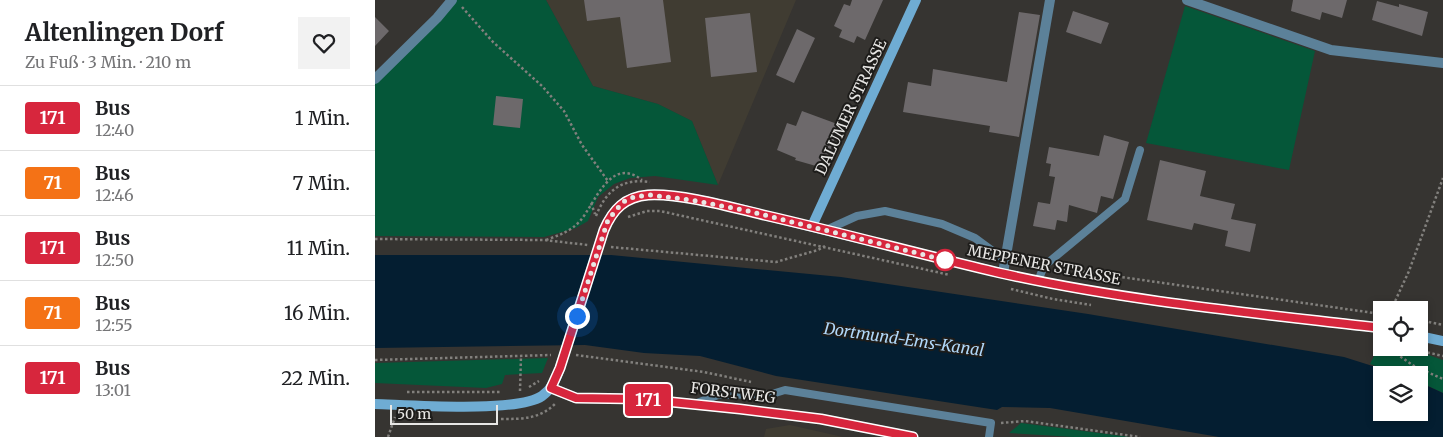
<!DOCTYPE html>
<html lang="de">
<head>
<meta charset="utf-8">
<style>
  body { margin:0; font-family:Merriweather,serif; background:#f2f2f2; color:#202124; height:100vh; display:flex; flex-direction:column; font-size:19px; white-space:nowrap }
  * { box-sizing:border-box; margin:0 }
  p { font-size:16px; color:#757577 }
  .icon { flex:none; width:28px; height:28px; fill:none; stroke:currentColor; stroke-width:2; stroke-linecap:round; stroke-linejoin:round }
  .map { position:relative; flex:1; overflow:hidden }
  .drawer { display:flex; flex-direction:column; background:#fff; width:375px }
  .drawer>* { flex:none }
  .badge { padding:0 10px; border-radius:4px; font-size:18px; line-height:32px }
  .tools { position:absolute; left:998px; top:301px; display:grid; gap:10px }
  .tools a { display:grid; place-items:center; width:55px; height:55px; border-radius:0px; background:#fff; box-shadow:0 2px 8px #0003; font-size:25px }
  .scale { position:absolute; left:15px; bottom:12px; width:108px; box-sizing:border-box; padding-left:5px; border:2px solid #e8e7e5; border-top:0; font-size:14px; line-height:18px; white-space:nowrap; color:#e8e7e5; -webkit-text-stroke:4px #1d1c1a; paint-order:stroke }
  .you { position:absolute; width:25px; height:25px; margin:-12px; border:4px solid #fff; border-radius:50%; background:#1a73e8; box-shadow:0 0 0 8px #1a73e833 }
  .map>.badge { position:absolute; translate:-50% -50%; box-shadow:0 0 0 2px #fff }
  .round { display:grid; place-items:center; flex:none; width:52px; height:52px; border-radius:0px; background:#f2f2f2 }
  .summary { display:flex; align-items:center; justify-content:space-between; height:85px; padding:0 25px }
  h1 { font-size:24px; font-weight:700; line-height:38px }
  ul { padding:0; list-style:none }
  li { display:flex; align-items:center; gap:15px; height:65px; padding:0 25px; border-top:1px solid #e0e0e0 }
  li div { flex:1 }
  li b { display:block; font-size:19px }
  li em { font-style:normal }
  li .badge { min-width:55px; font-weight:700; text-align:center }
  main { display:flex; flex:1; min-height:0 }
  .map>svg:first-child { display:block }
  .built { fill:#403c32 }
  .green { fill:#055739 }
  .water { fill:#041e31 }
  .building { fill:#6d696b }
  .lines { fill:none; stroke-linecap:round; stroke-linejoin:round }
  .path { stroke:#82807d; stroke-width:2.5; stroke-dasharray:2.5 2.5; stroke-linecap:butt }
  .lane { stroke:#5c8199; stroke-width:8 }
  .street { stroke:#5c8199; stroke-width:10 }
  .secondary { stroke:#6facd3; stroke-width:10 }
  .secondary-bridge { stroke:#6facd3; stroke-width:10 }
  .line-casing { stroke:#fff; stroke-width:11 }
  .line { stroke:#d7263d; stroke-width:8 }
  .walk { stroke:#e8e7e5; stroke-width:5; stroke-dasharray:0 9 }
  .stop-dot { fill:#fff; stroke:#d7263d; stroke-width:2.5 }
  .labels { text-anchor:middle; stroke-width:4; stroke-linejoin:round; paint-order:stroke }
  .street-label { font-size:15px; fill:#e8e7e5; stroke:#1d1c1a }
  .water-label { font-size:16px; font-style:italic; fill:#b0d7f8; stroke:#1d1c1a }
</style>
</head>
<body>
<main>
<section class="drawer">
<div class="summary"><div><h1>Altenlingen Dorf</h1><p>Zu Fuß · 3 Min. · 210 m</p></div><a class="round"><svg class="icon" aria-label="heart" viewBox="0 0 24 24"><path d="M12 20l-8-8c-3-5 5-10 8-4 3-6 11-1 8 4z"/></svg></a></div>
<ul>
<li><span class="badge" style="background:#d7263d;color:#fff">171</span><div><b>Bus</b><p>12:40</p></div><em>1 Min.</em></li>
<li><span class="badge" style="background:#f47216;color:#fff">71</span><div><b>Bus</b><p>12:46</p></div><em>7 Min.</em></li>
<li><span class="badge" style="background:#d7263d;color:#fff">171</span><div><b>Bus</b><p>12:50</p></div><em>11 Min.</em></li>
<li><span class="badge" style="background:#f47216;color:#fff">71</span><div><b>Bus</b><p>12:55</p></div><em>16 Min.</em></li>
<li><span class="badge" style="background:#d7263d;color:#fff">171</span><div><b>Bus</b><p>13:01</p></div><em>22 Min.</em></li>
</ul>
</section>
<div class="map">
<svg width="1068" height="437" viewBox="0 0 1068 437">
  <rect width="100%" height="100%" fill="#363431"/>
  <path class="built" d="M171,0H421L343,185L317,121L283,104L218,86Z
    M415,425L468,437H389L391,429Z"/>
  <path class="green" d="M80,0H171L218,86L283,104L317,121L343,185L280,176L255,178L239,184L223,197L213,221L201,228L169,237L0,236V81Z
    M810,6L940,51L914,170L771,143Z
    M1006,347L1033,348L1068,360V393L1044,382V375H1026L995,364L1000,354Z
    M173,358L167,373L130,375L127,384L111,388L0,383V363Z
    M646,423L755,437H699L634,433Z"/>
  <path class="water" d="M0,255H236L466,277L713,314L969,357L1026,375H1006V412H1044V382L1068,393V437H844L675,408L627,407L622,410L401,376L325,356L269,353L210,345L0,348Z"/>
  <path class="building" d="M209,0H288L296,62L252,68L245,17L212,21Z
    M477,0H508L490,40L482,36L479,43L464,37L467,30L459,26L469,4L475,6Z
    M918,0H972L967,18L947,12L945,20L916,11Z
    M1002,1L1024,7V4L1053,12L1047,36L997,20Z
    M698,11L734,23L726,44L691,32Z
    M644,12L665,15L644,137L614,132L615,126L528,112L533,82L556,86L558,69L632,82Z
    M375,13L382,72L336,77L330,18Z
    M0,17L14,31L0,46Z
    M422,29L440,38L419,83L401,75Z
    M121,96L148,99L145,128L118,125Z
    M427,111L465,125L448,168L420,160L421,158L402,150L412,123L421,126Z
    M729,135L754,142L738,199L726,196L722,213L694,205L692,222L682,220L680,230L658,226L663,202L675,204L680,177L674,176L676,164L671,163L674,147L724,156Z
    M785,160L831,171L825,196L860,204L856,219L881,224L875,252L850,246L853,231L819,223L817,230L772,220Z"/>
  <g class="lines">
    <path class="path" d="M87,7L118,42L167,86L189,111L207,145L233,181
      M216,203L220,214
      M221,216C231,191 246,178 275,182
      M253,217L272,211H285L575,275
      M0,239L169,240L213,245
      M171,240C184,235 195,232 205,221C220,204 235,155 267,180
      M236,247L401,262L443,250L450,246
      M641,262L658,264
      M683,268L1006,314
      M636,289L678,299L716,305
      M1016,310L1034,271L1068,178
      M1044,320L1068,325
      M1013,348L1039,366L1068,379
      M1033,348L1068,356
      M201,355L329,372L376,382
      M0,360L176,355
      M154,387L164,381
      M145,391L146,356
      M32,392H127
      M126,419C148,419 165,419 181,403
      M626,423L650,421L765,437
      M13,437L20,417"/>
    <path class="lane" d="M451,230L482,216L510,211L567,224L600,238L630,260
      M663,281L669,266L750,199L765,150
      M322,403L343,395L397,394L410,390L616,423L614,437"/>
    <path class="street" d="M812,0L956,50L1068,63
      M0,79L62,18L77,0
      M628,273L675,0
      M176,388L201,398L267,399L365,409L446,419L538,437"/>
    <path class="secondary" d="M437,226L541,0
      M229,230C238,209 250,197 273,195C306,193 364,209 397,217C473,235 549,255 625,273C750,301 879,313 1006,328
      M1044,336L1068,341
      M0,404C34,405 142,413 167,396C177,389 181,379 185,368"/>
    <path class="secondary-bridge" d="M185,368L229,230"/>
  </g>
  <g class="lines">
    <defs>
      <path id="line" d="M538,437L446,419L365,409L267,399L201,398L176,388L185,368L229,230C238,209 250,197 273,195C307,193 359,208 393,216C471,234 548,255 625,273C750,301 879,313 1006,328"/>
    </defs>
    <use href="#line" class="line-casing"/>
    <use href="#line" class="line"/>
    <path class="walk" d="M202,316L233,220L248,202L259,197L275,195L316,200L373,211L570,260"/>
  </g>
  <circle class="stop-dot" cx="570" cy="260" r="10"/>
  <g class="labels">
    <g class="street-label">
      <text transform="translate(476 107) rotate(-65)" y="5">DALUMER STRASSE</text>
      <text transform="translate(669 265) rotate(11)" y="5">MEPPENER STRASSE</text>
      <text transform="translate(358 393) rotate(7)" y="5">FORSTWEG</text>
    </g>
    <g class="water-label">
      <text transform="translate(529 339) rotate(8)" y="6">Dortmund-Ems-Kanal</text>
    </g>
  </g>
</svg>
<div class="tools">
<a><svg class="icon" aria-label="locate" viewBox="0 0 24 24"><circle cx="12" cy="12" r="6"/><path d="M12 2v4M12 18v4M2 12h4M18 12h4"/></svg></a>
<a><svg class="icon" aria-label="layers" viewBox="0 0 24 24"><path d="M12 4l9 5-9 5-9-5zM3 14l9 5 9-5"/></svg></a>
</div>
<div class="scale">50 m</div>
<div class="you" style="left:202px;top:316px"></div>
<b class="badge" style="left:273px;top:400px;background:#d7263d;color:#fff">171</b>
</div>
</main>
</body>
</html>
